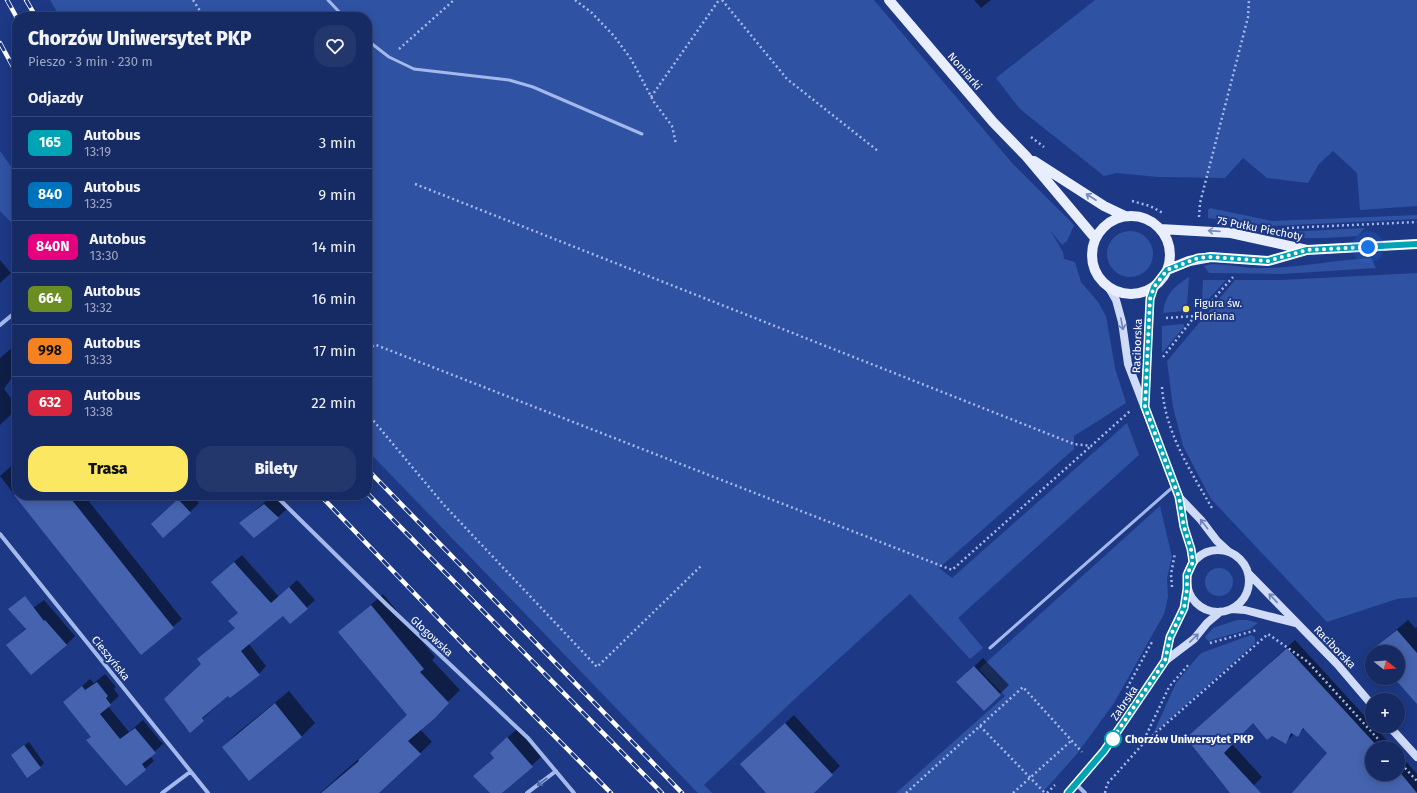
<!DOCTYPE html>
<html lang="pl">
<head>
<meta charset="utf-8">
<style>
  body { margin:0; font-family:"Fira Sans",sans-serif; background:#23376d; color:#f1f3f6; height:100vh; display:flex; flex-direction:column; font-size:15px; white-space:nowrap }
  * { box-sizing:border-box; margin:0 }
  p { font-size:13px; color:#9ea7bf }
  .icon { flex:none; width:22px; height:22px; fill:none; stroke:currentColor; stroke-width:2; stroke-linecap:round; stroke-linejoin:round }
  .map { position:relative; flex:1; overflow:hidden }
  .side { position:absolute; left:12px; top:12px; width:360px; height:488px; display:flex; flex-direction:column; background:#162b64; border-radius:16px; box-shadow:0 2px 10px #0003,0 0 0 1px #354778 }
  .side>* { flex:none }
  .badge { padding:0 8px; border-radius:6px; font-size:14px; line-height:26px }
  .needle { width:26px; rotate:107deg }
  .controls { position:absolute; left:1365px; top:645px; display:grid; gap:8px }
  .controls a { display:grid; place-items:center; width:40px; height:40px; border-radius:50%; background:#162b64; box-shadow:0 2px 10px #0003,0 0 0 1px #354778; font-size:20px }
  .you { position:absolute; width:20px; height:20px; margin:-10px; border:3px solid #fff; border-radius:50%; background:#1a73e8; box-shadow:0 0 0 6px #1a73e833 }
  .map>.badge { position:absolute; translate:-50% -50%; box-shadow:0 0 0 2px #fff }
  h2 { padding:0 16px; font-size:15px; line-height:36px }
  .round { display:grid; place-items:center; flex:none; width:42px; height:42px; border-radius:16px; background:#23376d }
  .summary { display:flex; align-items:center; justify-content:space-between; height:68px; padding:0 16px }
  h1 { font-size:19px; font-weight:800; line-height:30px }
  .action { display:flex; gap:8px; margin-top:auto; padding:8px 16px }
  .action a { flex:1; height:46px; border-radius:16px; background:#fbe762; color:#111; font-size:16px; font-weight:800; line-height:46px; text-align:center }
  .action a+a { background:#23376d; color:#f1f3f6 }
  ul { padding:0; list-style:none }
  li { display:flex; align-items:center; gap:12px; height:52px; padding:0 16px; border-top:1px solid #354778 }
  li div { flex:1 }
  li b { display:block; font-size:15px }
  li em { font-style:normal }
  li .badge { min-width:44px; font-weight:700; text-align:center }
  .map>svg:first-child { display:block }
  .green { fill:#3052a3 }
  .shadow { fill:#0007 }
  .building { fill:#4563ae }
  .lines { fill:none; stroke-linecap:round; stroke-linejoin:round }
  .path { stroke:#a4b9eb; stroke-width:2.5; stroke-dasharray:2 3; stroke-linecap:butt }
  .lane { stroke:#a4b9eb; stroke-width:3 }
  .street { stroke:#a4b9eb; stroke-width:4 }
  .secondary { stroke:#d0dbf8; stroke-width:8 }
  .primary { stroke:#e9eefe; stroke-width:10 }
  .rail-casing { stroke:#fff; stroke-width:4.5 }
  .rail { stroke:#1d3985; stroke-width:3; stroke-dasharray:9; stroke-linecap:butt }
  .oneway { stroke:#798abb }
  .oneway2 { stroke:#6e82b9 }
  .oneway3 { stroke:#4c66a9 }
  .line-casing { stroke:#fff; stroke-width:9 }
  .line { stroke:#00a3b4; stroke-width:6 }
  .walk { stroke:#fff; stroke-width:4; stroke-dasharray:0 7.2 }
  .poi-dot { fill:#fbe762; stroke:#1d3985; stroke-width:1.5 }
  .stop-dot { fill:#fff; stroke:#00a3b4; stroke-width:2 }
  .labels { text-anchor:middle; stroke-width:4; stroke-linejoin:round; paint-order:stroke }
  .street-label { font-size:11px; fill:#fff; stroke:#1d3985 }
  .poi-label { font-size:11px; fill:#fff; stroke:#1d3985; text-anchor:start }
  .stop-label { font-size:11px; font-weight:bold; fill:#fff; stroke:#1d3985; text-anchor:start }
</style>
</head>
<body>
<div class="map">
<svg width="1417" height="793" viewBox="0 0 1417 793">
  <rect width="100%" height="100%" fill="#1d3985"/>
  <path class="green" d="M50,0H874L1012,163L1074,225L1067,241L1062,245L1050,230L1063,252L1064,259L1075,262L1081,282L1098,302L1106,316L1115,368L1126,403L1074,436V449L939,568L952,578L1127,423L1139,455L958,618L983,648L970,659L910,594L799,695L704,785L712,793H698L367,450V17H60Z
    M1095,0H1417V206L1360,210L1357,173L1333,151L1319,164L1308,183L1267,178L1243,158L1225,178L1158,177L1117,173L1104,176L1020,109L996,78Z
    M0,151L17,175V228L0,211Z
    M1210,208L1272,221L1417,215V219L1271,226L1208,218V210Z
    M1365,228L1357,236C1327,238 1296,241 1267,233Z
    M1107 254a23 23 0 1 1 46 0a23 23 0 1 1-46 0Z
    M1371,258L1376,268L1282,274L1209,273L1204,266C1215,261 1241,268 1255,268C1294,269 1332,260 1371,258Z
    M1417,273V597L1397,599L1327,622L1211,499L1183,446L1173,407L1167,361L1235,280H1282Z
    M1189,277L1187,305L1183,311L1163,313C1165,295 1174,286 1189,277Z
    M1203,280H1226L1205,303L1202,301Z
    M1184,324V327L1162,353V326Z
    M1160,506L1172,557L1167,578L1168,597L1164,614L1114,703L1076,755L1042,793H896L1005,696L979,669Z
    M1205 582a14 14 0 1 1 28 0a14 14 0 1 1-28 0Z
    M1237,620H1248L1258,623L1250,629L1208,641L1205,637L1213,628Z
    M1251,635L1255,637V643L1153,734L1176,683L1199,655L1204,652Z"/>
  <path class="shadow" d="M974,0H991L981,8Z
    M0,260L11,273L0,283Z
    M13,347L17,353V370L4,389L17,406V409L0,425V358Z
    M17,461V495H84L182,619L141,653L0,476Z
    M183,495H191L199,503L190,512L153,524Z
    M273,495L287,509L278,517L240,523Z
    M242,555L279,597L297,580L315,600L290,623L283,615L249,644L266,666L259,674L228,695L190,731L202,663L199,659L236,627L239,613L220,574Z
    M383,594L435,657L432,660L460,690L420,729L432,742L378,793H320L408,715L340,632Z
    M44,600L75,636L66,645H7L26,628L28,612Z
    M1408,620L1415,628L1417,627V702L1395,678H1398V652L1371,651Z
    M1295,640L1394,748H1372V774H1398V753L1417,774V793H1294L1328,753L1305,728L1297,736L1294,734L1286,742L1253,721L1232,744L1262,777L1247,793H1231L1211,770L1213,768L1196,730Z
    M983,658L1009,685L984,710L966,674Z
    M105,674L116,687L114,689L119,696L108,706L129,732L143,720L163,744L150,756L154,761L126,785L92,736L64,702L90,679L94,683Z
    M289,691L315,723L302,736L249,779L223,747L236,734Z
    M794,715L840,766L812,793H768L750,756Z
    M517,729L541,757L501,793H492L474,776L495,757L500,744Z
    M29,742L44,763L40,767L12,755Z"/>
  <path class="building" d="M14,495H68L174,628L141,655Z
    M178,499L191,513L163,538L151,524Z
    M264,504L279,518L254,538L239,523Z
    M234,562L271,603L289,587L308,609L290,624L283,616L241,651L260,675L230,698L228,696L202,718L204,721L190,733L164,699L201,664L197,659L235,628L228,621L238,613L211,582Z
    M25,596L44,621L45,620L67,645L31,675L6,645L26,629L8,609Z
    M371,605L424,669L420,672L449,703L435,718L408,741L421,754L379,793H321L359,761L358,760L407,715L338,632Z
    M1397,630L1417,653V704L1394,678H1398V652L1372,653L1370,651Z
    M1287,648L1379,748H1372V774H1398V770L1417,793H1292L1327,753L1303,728L1298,737L1291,733L1286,744L1272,736L1267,740L1253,723L1224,753L1261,793H1230L1186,738Z
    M974,666L1001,695L984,711L956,682Z
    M97,682L108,696L106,698L111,705L100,714L120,739L135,728L156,753L142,764L146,770L126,786L86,740L91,737L63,702L82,686L85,690Z
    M275,703L302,737L249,781L222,747Z
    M785,723L833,775L814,793H766L740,764Z
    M507,737L533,767L502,793H490L473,776L494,758L490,753Z
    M24,745L41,768L27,778L11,755Z"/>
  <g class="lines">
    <path class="path" d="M193,0L204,17
      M575,0L592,13L614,36L631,59L654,102L672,126L676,144
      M722,0L787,79L878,151
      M399,49L454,0
      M651,97L719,0
      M1031,137L1044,147
      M415,184L1074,444L1091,446L1130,411
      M1132,201L1150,206L1163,213
      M1199,217L1200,203L1248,17L1249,0
      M1287,228L1417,222
      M1166,318L1195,316
      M367,348L376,345L952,570L1091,446
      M1163,357L1195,316L1208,305L1233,277
      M1162,387C1165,432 1190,470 1212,508
      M367,413L444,505L597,667L702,565
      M1172,587L1171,574L1175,553
      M1210,643L1257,630
      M1127,688L1153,640
      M980,726L1045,793
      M1142,744L1169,687L1190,663
      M1405,768L1417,781
      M906,793L1023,687L1082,752
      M1013,793L1071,741
      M1047,793L1055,785
      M1105,793L1107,784L1142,745L1268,634L1308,662L1378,739"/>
    <path class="lane" d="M328,0L344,17
      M367,40L389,57L414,69L509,80L533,87L642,134
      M990,648L1174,486"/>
    <path class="street" d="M0,325L17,311
      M275,495L388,606L528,738L574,793
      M0,534L208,793
      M1076,784L1085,793
      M162,793L190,772
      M527,793L556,771"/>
    <path class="secondary" d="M1109,288L1116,300L1122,322L1128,364L1179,497L1184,527L1191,549L1193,562
      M1145,404L1150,299L1154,287
      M1179,497L1201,520L1217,541L1228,551
      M1187 581a31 31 0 1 1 62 0a31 31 0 1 1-62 0Z
      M1249,574L1337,664L1372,705
      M1232,609L1245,610L1295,623
      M1165,661L1170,637L1184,608L1187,590
      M1389,726L1417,757
      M1068,793L1104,751L1165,661L1194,639L1207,623L1220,612"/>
    <path class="primary" d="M889,0L993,122L1026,156L1095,238
      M1034,161L1104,206L1125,216
      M1092 255a39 39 0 1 1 78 0a39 39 0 1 1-78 0Z
      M1160,229L1231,233L1307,250
      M1167,270L1189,261L1211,257L1268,261L1307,250L1417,244"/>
    <defs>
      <path id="rail" d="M7,0L17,18
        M26,0L36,17
        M0,43L17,74
        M367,469L682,793
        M367,493L662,793
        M320,495L465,646L611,793"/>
    </defs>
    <use href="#rail" class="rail-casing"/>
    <use href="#rail" class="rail"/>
  </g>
  <defs><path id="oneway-shaft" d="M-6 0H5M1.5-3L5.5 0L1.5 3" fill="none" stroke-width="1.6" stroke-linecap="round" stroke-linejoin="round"/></defs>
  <g class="oneway">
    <use href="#oneway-shaft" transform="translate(1091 197) rotate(-147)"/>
    <use href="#oneway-shaft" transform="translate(1214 231) rotate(-176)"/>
  </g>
  <g class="oneway2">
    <use href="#oneway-shaft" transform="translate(1122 324) rotate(79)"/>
    <use href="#oneway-shaft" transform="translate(1204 524) rotate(-128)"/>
    <use href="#oneway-shaft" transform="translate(1273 598) rotate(-133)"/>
    <use href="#oneway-shaft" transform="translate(1194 638) rotate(-44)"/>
  </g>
  <use class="oneway3" href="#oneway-shaft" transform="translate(542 782) rotate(143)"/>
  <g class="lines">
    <defs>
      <path id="line" d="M1068,793L1104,751L1165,661L1170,637L1184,608L1187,589V575L1193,562L1191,549L1184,527L1179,497L1145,407L1150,299L1154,287L1167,270L1198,258L1211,257L1268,261L1307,250L1417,244"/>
    </defs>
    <use href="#line" class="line-casing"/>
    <use href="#line" class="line"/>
    <path class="walk" d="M1113,739L1111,741L1165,661L1170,637L1184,608L1187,589V575L1193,562L1191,549L1184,527L1179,497L1145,407L1150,299L1154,287L1167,270L1198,258L1211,257L1268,261L1307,250L1368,247"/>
  </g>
  <circle class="poi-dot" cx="1186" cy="309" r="4"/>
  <circle class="stop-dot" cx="1113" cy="739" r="8"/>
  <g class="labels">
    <g class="street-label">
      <text transform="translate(965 71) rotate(49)" y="4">Nomiarki</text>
      <text transform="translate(1260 228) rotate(11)" y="4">75 Pułku Piechoty</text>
      <text transform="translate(1137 346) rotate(-88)" y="4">Raciborska</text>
      <text transform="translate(432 636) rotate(43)" y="4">Głogowska</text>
      <text transform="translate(1335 647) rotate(46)" y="4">Raciborska</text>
      <text transform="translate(111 658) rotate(51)" y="4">Cieszyńska</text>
      <text transform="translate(1124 703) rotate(-56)" y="4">Zabrska</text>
    </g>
    <g class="poi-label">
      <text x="1194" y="307">Figura św.<tspan x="1194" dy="13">Floriana</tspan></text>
    </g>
    <g class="stop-label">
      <text x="1125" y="743">Chorzów Uniwersytet PKP</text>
    </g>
  </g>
</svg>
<div class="controls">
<a><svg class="needle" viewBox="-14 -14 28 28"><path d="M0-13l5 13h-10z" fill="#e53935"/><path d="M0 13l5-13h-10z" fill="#9ea7bf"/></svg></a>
<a>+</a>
<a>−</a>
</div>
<div class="you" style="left:1368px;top:247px"></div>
<section class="side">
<div class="summary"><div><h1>Chorzów Uniwersytet PKP</h1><p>Pieszo · 3 min · 230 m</p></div><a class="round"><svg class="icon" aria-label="heart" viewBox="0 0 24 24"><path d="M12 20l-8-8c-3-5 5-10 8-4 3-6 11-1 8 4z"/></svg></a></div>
<h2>Odjazdy</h2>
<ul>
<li><span class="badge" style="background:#00a3b4;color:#fff">165</span><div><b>Autobus</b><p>13:19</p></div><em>3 min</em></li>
<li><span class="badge" style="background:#0072bc;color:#fff">840</span><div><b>Autobus</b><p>13:25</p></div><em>9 min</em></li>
<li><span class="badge" style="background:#e6007e;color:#fff">840N</span><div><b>Autobus</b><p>13:30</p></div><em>14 min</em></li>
<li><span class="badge" style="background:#6b8e23;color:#fff">664</span><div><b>Autobus</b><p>13:32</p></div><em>16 min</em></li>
<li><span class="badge" style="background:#f58220;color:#111">998</span><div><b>Autobus</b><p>13:33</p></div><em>17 min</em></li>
<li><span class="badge" style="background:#d7263d;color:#fff">632</span><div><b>Autobus</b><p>13:38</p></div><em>22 min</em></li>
</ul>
<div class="action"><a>Trasa</a><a>Bilety</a></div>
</section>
</div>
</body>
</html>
